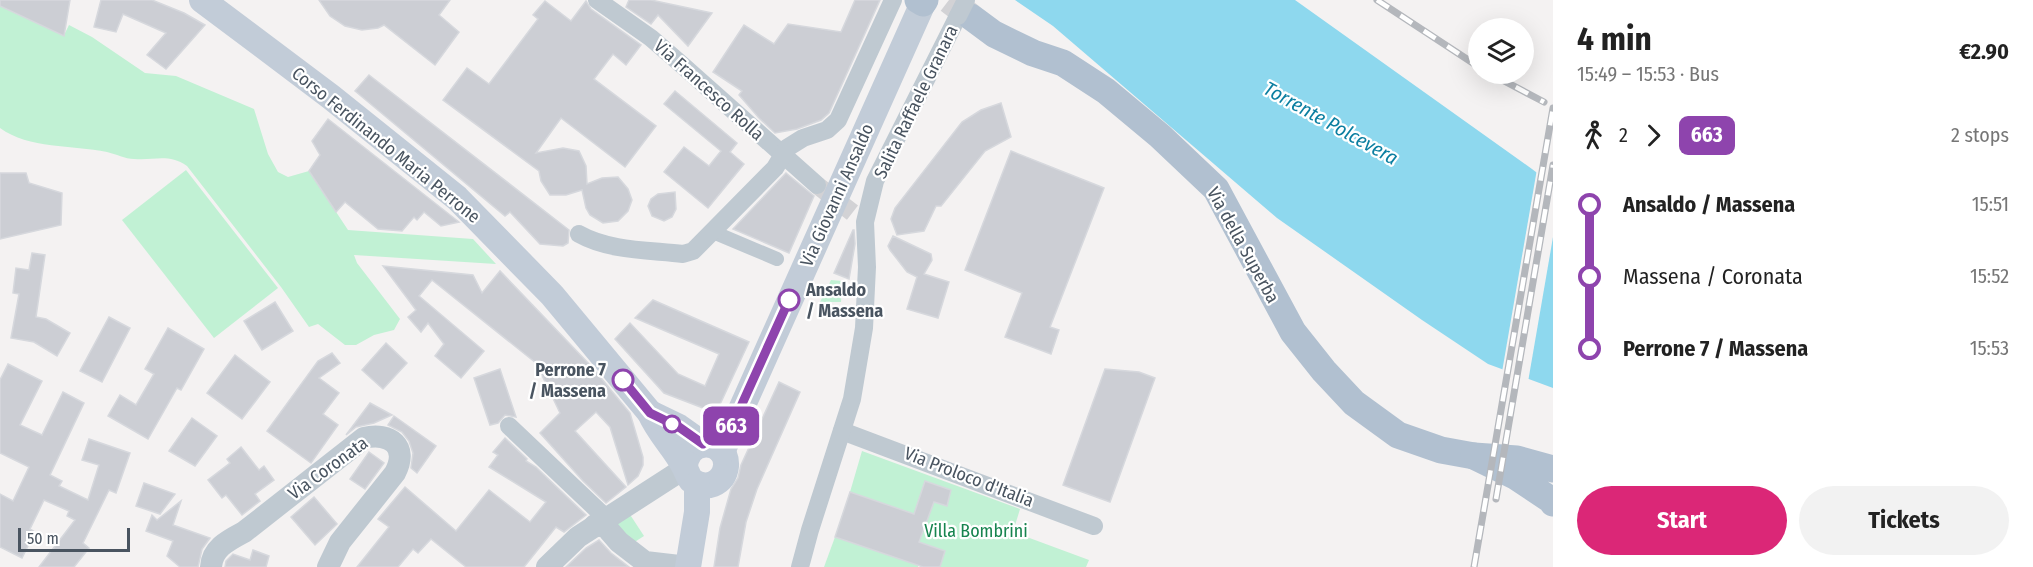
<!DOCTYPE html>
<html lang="en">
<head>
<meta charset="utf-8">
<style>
	body { margin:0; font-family:"Fira Sans Condensed",sans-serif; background:#f2f2f2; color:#222; height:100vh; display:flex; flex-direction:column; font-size:22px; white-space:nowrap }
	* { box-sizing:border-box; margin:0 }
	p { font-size:20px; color:#767676 }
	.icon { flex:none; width:33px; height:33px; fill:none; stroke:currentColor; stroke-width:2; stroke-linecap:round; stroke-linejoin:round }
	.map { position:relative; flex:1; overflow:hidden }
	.details { display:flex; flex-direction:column; background:#fff; width:480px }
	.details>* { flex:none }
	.badge { padding:0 12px; border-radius:9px; font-size:21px; line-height:39px }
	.fabs { position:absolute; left:1468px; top:18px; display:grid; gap:12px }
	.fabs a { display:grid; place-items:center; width:66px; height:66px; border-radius:50%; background:#fff; box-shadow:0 6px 24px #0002; font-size:30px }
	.scale { position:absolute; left:18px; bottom:15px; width:112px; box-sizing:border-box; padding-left:6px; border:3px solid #495460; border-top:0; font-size:16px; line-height:21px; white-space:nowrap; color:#495460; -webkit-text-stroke:4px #fff; paint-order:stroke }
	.map>.badge { position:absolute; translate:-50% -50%; box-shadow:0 0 0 3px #fff }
	.legs { display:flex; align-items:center; gap:9px; height:66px; padding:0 24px; font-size:20px }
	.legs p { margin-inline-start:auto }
	.summary { display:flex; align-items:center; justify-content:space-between; height:102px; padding:0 24px }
	h1 { font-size:33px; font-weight:700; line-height:45px }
	.primary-button { display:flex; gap:12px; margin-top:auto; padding:12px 24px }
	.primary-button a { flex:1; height:69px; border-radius:36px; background:#db2777; color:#fff; font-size:24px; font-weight:700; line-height:69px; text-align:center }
	.primary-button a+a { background:#f2f2f2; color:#222 }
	ul { padding:0 24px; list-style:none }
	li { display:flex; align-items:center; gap:21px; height:72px; font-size:22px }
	li i { display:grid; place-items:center; width:9px; height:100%; margin:0 8px; background:currentColor }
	li i::after { content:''; width:15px; height:15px; margin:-8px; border:4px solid; border-radius:50%; background:#fff }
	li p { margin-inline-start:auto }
	li:first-child i { background:linear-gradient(#0000 50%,currentColor 0) }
	li:last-child i { background:linear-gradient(currentColor 50%,#0000 0) }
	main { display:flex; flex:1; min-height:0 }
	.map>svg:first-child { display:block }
</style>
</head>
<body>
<main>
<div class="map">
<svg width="1553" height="567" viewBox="0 0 1553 567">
	<rect width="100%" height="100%" fill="#f4f2f2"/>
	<!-- green -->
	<g fill="#c1f1d4">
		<path d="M0,6l64,29 5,-10 23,12 53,36 31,3 78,33 14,45 10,18 10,5 21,-6 39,59 125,9 23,25 -142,-9 3,8 43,56 -6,11 -20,5 -18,10h-11l-27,-21 -9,3 -28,-40 -94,-121c-19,-13 -33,-5 -53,-7 -9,0 -18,-5 -27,-7 -35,-7 -78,-3 -107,-24z"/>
		<polygon points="186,170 278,288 214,338 122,220"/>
		<polygon points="831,280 842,281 841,302 820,302"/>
		<polygon points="862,451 1020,509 1013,532 1089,560 1086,567 940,567 945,551 919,542 850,492"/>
		<polygon points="627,510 644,536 630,545 607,522"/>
		<polygon points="835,537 918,565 918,567 824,567"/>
	</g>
	<!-- water -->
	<polygon fill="#8ed8ee" points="1015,0 1295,0 1532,169 1553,185 1553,388 1488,364 1422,320 1277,218 1053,26"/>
	<!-- pier -->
	<polygon fill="#f4f2f2" points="1537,169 1553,182 1553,237 1528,382 1502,372"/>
	<!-- building -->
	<g fill="#ccced4" stroke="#d6d8dd" stroke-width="1.5">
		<polygon points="0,0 70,0 64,36 0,6"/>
		<polygon points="101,0 152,0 184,13 205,25 166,69 147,55 166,33 123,14 116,32 94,27"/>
		<polygon points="319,0 450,0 439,15 459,32 435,65 384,25 378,28 362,30 345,26 330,16"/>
		<polygon points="629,0 651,0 712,13 688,46 658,15 651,24 626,7"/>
		<polygon points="855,0 880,0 829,113 821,120 797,129 775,133 759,118 739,95 742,91 713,72 744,25 774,44 788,24 841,32"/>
		<polygon points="545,1 571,21 586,1 591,9 641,45 626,65 613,54 594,79 656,126 625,167 561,118 536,153 563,148 579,151 586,166 587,184 602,178 618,177 628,189 632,200 628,211 618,221 603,223 590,215 586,208 582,190 566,195 550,195 541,181 539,171 443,100 467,68 489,84 538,19 533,15"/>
		<polygon points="369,75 569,230 568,243 563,246 540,244 510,212 505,216 355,91"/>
		<polygon points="675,91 737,143 730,152 744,164 708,208 664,172 684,147 709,166 721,151 664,104"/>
		<polygon points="1001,103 1011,137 985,151 941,206 936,206 924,231 897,235 891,219 895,208 962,122 981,110"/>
		<polygon points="328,119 459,222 441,226 424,212 417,220 414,217 402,231 378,229 345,202 336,212 309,171 320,155 312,141"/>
		<polygon points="1011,151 1104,188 1050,327 1059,330 1051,354 1005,337 1022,293 965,270"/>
		<polygon points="0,173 26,173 29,183 62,193 61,225 0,239"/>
		<polygon points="786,173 814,196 789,253 733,229"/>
		<polygon points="675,192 676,209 672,217 664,221 652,216 648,206 651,199 658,194"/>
		<polygon points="853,230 854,230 855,244 849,279 834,273"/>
		<polygon points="893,236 931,254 932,260 924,274 949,282 938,318 907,309 917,277 907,272 890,250 888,246"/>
		<polygon points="32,253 45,255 36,317 46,319 70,333 57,356 34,342 11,338 19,294 13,293 16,268 29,270"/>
		<polygon points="383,266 473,275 482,293 500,271 592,367 630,413 643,457 643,465 638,476 628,485 610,427 596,412 575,431 626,487 606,503 583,481 540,433 560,413 536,363 432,280 419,296 484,351 461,378 435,356 444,344 428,323 421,332 408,317 416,310"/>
		<polygon points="653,300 749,342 716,413 664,393 615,339 630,323 678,374 705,386 719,354 635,318"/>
		<polygon points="275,302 293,331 262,350 244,321"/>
		<polygon points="109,317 130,328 102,382 80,371"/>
		<polygon points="168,328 204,349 181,390 177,388 148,439 108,416 120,395 136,405 154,374 145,369"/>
		<polygon points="386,343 407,363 383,389 362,370"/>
		<polygon points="332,353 340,363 319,378 339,393 323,414 338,425 311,463 267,431 318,361"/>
		<polygon points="235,355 270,382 242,419 207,393"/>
		<polygon points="8,364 42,381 20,425 42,435 63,392 84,403 50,475 62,481 59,486 88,500 99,465 82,460 89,439 130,453 116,493 109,490 83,543 89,548 74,567 39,567 75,520 67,516 69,511 44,500 30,529 35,532 22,558 0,547 0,494 13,501 29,467 0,453 0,380"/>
		<polygon points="500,369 516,417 505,415 498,423 490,425 474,378"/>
		<polygon points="1105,369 1139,372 1155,378 1110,502 1063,485"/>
		<polygon points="779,382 800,392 757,489 746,522 738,567 714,567 720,528 731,489 738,478 741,465"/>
		<polygon points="370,403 392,415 374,423 356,427 346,435"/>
		<polygon points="394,416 436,446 417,473 411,468 413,453 409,441 402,432 388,425"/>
		<polygon points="192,418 217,436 195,466 169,451"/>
		<polygon points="505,438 527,459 526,461 536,467 586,515 564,532 556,527 524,567 466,567 431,539 418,553 413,549 398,567 357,567 389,527 378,519 405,487 456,531 489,490 530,522 546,502 489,467 498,455 493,452"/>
		<polygon points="241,447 259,470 264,466 274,480 255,494 260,501 242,515 226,495 222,498 208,480 230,463 227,459"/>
		<polygon points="369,452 384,463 365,489 350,479"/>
		<polygon points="925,481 951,490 947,506 934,502 919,542 945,551 940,567 923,567 835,537 850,492 914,514"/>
		<polygon points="144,483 175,494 160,514 136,506"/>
		<polygon points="314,497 337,524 315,545 291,517"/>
		<polygon points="181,501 173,525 210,538 202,549 198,567 180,567 167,556 173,541 146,531 152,515 157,520"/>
		<polygon points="599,540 611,553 629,567 566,567 586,548"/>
		<polygon points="253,550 269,556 266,567 225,567 226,561 233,554 250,560"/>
	</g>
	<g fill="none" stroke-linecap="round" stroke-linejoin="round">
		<!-- minor-tunnel -->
		<polyline stroke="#d2d2d5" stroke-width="18" stroke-dasharray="18 9" stroke-linecap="butt" points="817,185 858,217"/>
		<!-- primary-tunnel -->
		<polyline stroke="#d2d2d5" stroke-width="27" stroke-dasharray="27 14" stroke-linecap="butt" points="949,0 971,17"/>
		<!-- pedestrian -->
		<polyline stroke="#bfc9d1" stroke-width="14" points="713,232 777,259"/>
		<!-- minor -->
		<g stroke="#bfc9d1" stroke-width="18">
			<polyline points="597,0 651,38 681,64 817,185"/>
			<path d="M579,234c30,17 70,16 104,20l10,-3 82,-83 12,-20 16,-10 24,-8 11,-10 55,-120"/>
			<polyline points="509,426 606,518"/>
			<polyline points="842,431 1094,526"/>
			<polyline points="800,567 810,530 852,399 864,328 867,267 865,222 875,181 958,16"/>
		</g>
		<!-- tertiary -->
		<g stroke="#bfc9d1" stroke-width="22">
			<polyline points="595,525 606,527 619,542 645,562 688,567"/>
			<path d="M211,567c1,-19 18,-27 33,-35l120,-94c26,-6 45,8 31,35l-55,69 -12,25"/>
			<polyline points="547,567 578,537 685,468"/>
		</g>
		<!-- secondary -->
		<g stroke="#c2ccd8" stroke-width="26">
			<path d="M202,0l129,97 126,101 95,97 98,118c9,21 25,35 35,55 2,4 3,8 6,12 6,5 14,7 22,4 7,-3 12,-9 13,-18 2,-27 -40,-31 -41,2"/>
			<polyline points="650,413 679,427 703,444"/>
			<polyline points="722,452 923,3"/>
			<polyline points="688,567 697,512 697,484"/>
		</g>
		<!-- primary -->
		<g stroke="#b1c0d0" stroke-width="27">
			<polyline points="918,0 923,3 925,0"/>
			<polyline points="971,17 994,34 1033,53 1063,63 1106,91 1160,136 1216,189 1293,332 1324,371 1354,403 1398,435 1441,450 1474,456"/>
			<polyline points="1553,469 1517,459 1474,456 1515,476 1551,500 1553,503"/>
		</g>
		<!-- rail casing -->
		<g stroke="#b4b7bc" stroke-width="7">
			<g id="rail">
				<polyline points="1377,0 1479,67"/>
				<polyline points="1491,74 1544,102"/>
				<polyline points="1496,499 1553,165"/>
				<polyline points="1474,567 1553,108"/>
			</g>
		</g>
		<!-- rail -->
		<use href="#rail" stroke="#fff" stroke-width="4.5" stroke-dasharray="14" stroke-linecap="butt"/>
		<!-- minor-bridge -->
		<polyline stroke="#bfc9d1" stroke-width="18" points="958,16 966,0"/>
	</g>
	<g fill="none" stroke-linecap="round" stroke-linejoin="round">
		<!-- line-1 casing -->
		<g stroke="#fff" stroke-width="14">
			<polyline id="line-1" points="623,380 650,413 679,427 703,444 733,424 789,300"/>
		</g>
		<!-- line-1 -->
		<use href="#line-1" stroke="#8e44ad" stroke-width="9"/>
	</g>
	<!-- markers -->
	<g fill="#fff" stroke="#8e44ad" stroke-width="3">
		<circle cx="789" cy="300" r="10"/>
		<circle cx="623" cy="380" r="10"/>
		<circle cx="672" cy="424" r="8"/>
	</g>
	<g text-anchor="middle" stroke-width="4.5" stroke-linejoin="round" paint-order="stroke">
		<!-- street labels -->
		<g font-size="18" fill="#495460" stroke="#fff">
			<text transform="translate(709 90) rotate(42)" y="6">Via Francesco Rolla</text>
			<text transform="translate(916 102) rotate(-64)" y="6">Salita Raffaele Granara</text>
			<text transform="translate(386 145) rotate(39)" y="6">Corso Ferdinando Maria Perrone</text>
			<text transform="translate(837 195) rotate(-66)" y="6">Via Giovanni Ansaldo</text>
			<text transform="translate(1243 245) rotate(61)" y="6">Via della Superba</text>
			<text transform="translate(328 468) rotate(-36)" y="6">Via Coronata</text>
			<text transform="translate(969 477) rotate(21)" y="6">Via Proloco d'Italia</text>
		</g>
		<!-- stop labels -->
		<g font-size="18" font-weight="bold" fill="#495460" stroke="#fff" text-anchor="start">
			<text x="806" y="296">Ansaldo<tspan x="806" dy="21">/ Massena</tspan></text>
			<text x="606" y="376" text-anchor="end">Perrone 7<tspan x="606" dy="21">/ Massena</tspan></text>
		</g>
		<!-- park labels -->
		<g font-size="18" fill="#17844f" stroke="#fff">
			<text x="976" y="537">Villa Bombrini</text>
		</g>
		<!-- water labels -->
		<g font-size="20" font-style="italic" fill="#0c7fa1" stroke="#fff">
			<text transform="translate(1331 123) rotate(29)" y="7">Torrente Polcevera</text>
		</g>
	</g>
</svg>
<div class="fabs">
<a><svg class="icon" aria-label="layers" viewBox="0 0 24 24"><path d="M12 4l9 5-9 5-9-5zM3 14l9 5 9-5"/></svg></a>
</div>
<div class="scale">50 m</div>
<b class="badge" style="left:731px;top:426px;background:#8e44ad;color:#fff">663</b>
</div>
<section class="details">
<div class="summary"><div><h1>4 min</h1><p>15:49 – 15:53 · Bus</p></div><b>€2.90</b></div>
<div class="legs"><svg class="icon" aria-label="walk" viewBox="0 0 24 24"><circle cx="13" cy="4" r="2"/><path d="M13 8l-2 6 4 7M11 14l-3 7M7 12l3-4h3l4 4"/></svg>2<svg class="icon" aria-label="forward" viewBox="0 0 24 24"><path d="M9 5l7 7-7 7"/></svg><b class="badge" style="background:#8e44ad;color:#fff">663</b><p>2 stops</p></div>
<ul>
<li><i style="color:#8e44ad"></i><b>Ansaldo / Massena</b><p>15:51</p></li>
<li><i style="color:#8e44ad"></i><span>Massena / Coronata</span><p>15:52</p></li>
<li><i style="color:#8e44ad"></i><b>Perrone 7 / Massena</b><p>15:53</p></li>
</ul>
<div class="primary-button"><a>Start</a><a>Tickets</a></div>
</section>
</main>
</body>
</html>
